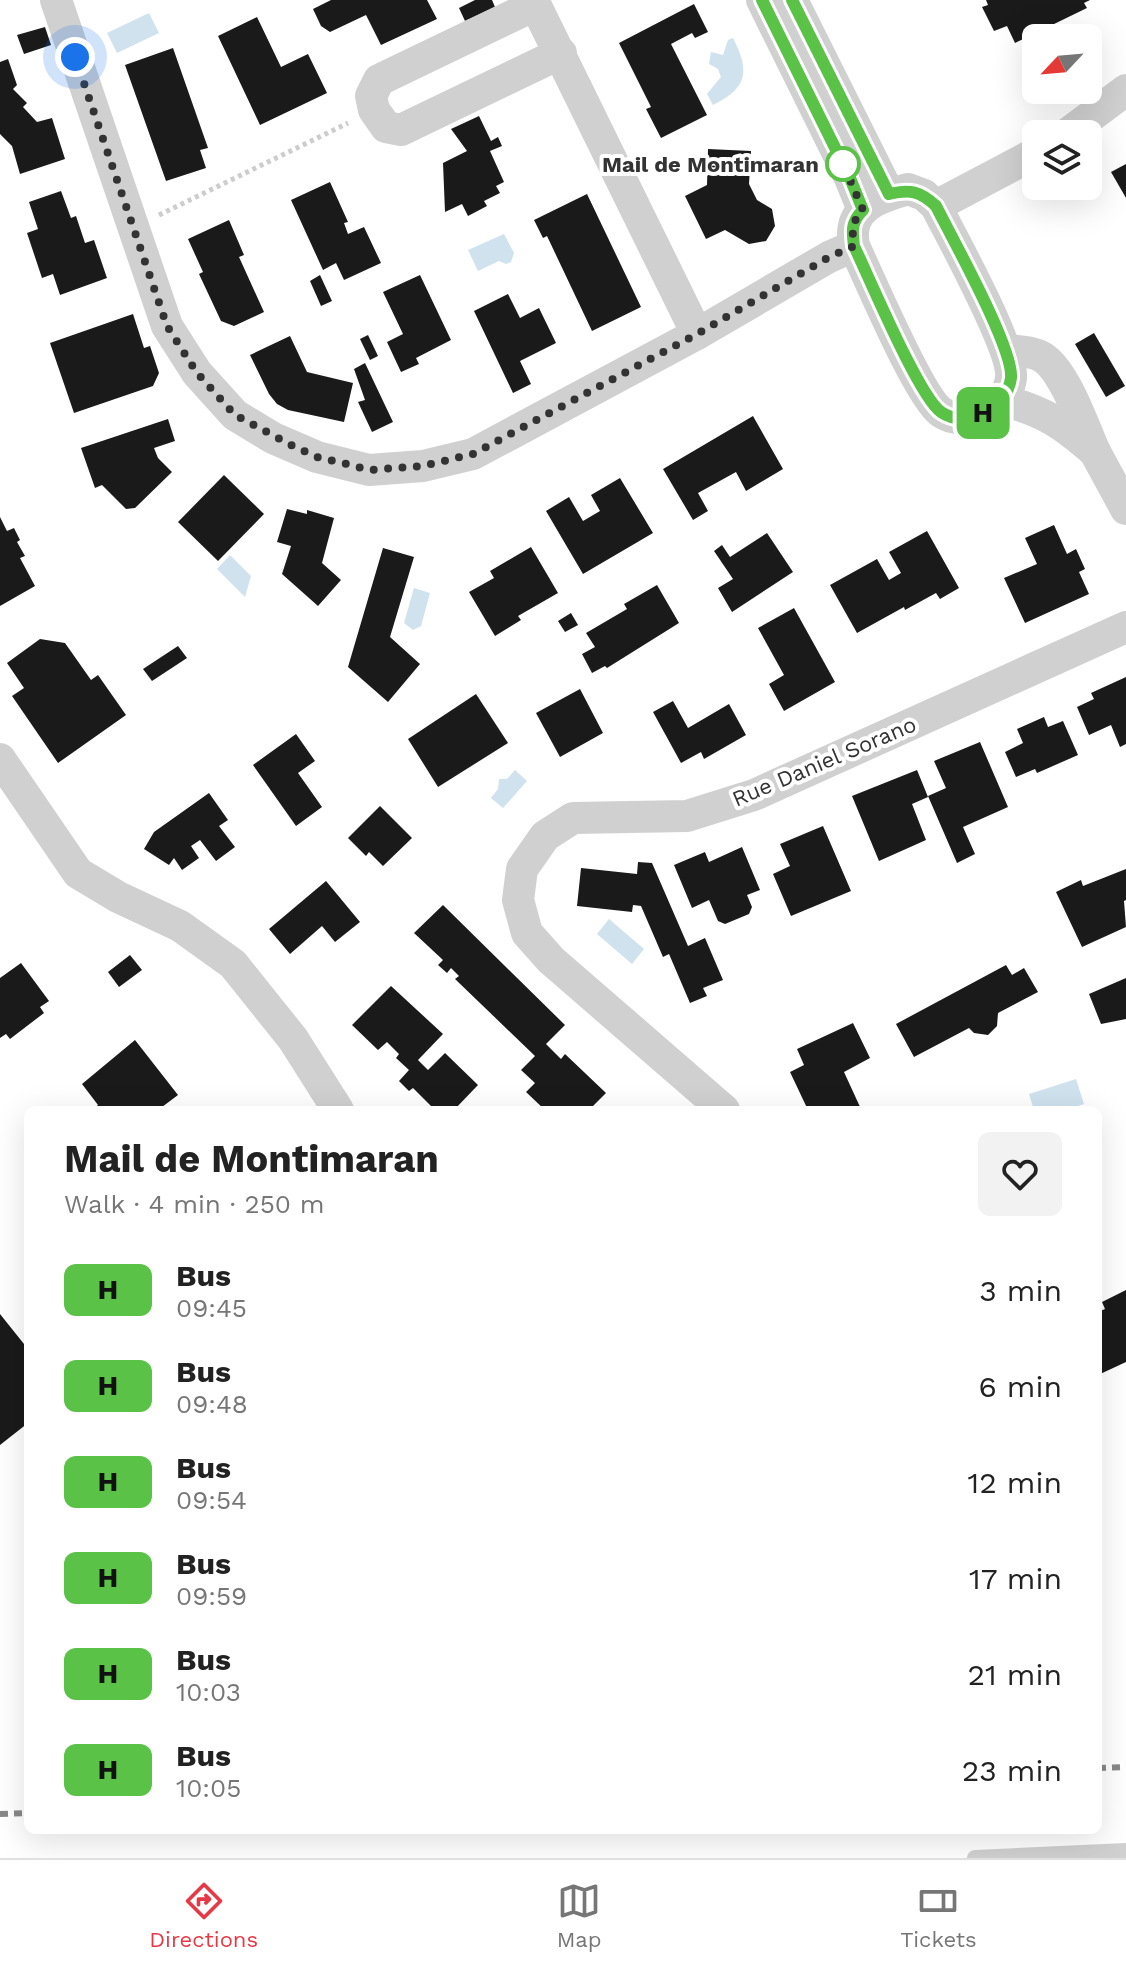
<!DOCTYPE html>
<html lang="en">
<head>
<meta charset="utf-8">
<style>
	body { margin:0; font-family:"Work Sans",sans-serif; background:#f2f2f2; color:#222; height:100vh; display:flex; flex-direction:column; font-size:30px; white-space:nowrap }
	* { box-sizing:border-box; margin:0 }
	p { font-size:26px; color:#767676 }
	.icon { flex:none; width:44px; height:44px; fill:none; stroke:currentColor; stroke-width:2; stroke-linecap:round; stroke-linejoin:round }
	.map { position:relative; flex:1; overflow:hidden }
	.sheet { position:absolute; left:24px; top:1106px; width:1078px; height:728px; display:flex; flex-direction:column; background:#fff; border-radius:12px; box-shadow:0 8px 32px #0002 }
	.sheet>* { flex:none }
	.badge { padding:0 16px; border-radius:12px; font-size:28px; line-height:52px }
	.needle { width:52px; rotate:244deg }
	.fabs { position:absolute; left:1022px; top:24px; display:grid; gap:16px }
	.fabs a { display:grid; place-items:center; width:80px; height:80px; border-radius:12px; background:#fff; box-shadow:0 8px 32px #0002; font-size:40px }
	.you { position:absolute; width:40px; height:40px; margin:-20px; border:6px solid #fff; border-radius:50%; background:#1a73e8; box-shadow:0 0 0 12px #1a73e833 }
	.map>.badge { position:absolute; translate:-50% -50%; box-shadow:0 0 0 4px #fff }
	.round { display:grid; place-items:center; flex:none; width:84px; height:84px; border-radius:12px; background:#f2f2f2 }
	.overview { display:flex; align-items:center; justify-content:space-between; height:136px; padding:0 40px }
	h1 { font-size:38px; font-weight:700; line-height:60px }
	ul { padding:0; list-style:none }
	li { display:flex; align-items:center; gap:24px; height:96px; padding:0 40px }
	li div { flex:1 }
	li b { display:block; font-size:30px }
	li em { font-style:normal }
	li .badge { min-width:88px; font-weight:700; text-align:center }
	.dock { display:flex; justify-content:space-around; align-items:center; height:112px; border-top:2px solid #e0e0e0; background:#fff; font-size:22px; color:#767676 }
	.dock a { display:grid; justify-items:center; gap:4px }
	.dock .active { color:#e63946 }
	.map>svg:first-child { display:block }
</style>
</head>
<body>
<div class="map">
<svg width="1126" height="1858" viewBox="0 0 1126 1858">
	<rect width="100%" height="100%" fill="#fff"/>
	<!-- water -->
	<g fill="#cfe2ee">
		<polygon points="149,13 159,33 117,53 107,33"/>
		<path d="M733,38c17,33 15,50 -20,67l-6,-11 14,-17 -3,-8 -9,-5 2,-12 12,3 5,-15z"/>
		<polygon points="504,234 514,253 511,262 506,264 499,261 478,271 468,250"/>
		<polygon points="230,555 251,576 245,597 217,569"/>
		<polygon points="414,588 430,593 421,626 413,630 404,623"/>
		<polygon points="515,770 527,781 503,808 491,798 498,789 499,779 507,779"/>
		<polygon points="609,919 644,949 632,964 597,934"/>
		<polygon points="1076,1079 1084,1104 1065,1110 1034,1110 1029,1094"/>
	</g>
	<!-- building -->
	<g fill="#1a1a1a">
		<polygon points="331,0 427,0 437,19 381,45 366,15 330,32 321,26 313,9"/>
		<polygon points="475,0 492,0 495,7 465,21 459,8"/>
		<polygon points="986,0 1090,0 1084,3 1087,8 1015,43 1007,26 994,31 982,7 988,5"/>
		<polygon points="694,4 708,32 695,38 692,33 671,44 707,115 661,138 646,109 651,107 619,43"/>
		<polygon points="257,17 281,67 308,54 327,93 260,125 218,36"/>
		<polygon points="45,27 51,45 24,54 17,35"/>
		<polygon points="173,48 208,148 200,150 206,168 166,181 125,65"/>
		<polygon points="8,59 17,85 13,89 27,103 23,107 37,122 52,118 65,159 20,174 12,146 0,134 0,62"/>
		<polygon points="479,116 491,141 498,137 502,146 490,151 504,182 496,186 500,193 484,201 487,206 468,216 462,204 445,212 443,163 467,151 451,129"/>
		<polygon points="708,149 751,151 749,184 757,200 772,209 775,226 766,241 749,244 725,230 706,239 685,196 707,185"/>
		<polygon points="1126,164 1126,198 1111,172"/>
		<polygon points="330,182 348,222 344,223 348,234 364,227 381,263 344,280 336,263 323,270 291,200"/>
		<polygon points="61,191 71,218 76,216 85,243 94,240 107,278 60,295 53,274 42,278 27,233 38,229 29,202"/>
		<polygon points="587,194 641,307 592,331 547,236 543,238 534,220"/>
		<polygon points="229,220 244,255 239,257 264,312 234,326 221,321 199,274 203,272 188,239"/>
		<polygon points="320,275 332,301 321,306 310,281"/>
		<polygon points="420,275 451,340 416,358 419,364 401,372 387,342 403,334 383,292"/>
		<polygon points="508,294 520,318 539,308 556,343 520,361 531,384 513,393 474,311"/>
		<polygon points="133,314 144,348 150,346 159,373 153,386 74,413 50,343"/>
		<polygon points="1094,333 1125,386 1106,397 1075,344"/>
		<polygon points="368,335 378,356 370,360 360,339"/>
		<polygon points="290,336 307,372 353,383 344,422 288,410 277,404 269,394 250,355"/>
		<polygon points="365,363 393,422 372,432 358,402 365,400 354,369"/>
		<polygon points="753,416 783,469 746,491 736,472 698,493 708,511 693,520 663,469"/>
		<polygon points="168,419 175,441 154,448 158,458 172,472 135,508 126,509 102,485 95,488 81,448"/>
		<polygon points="224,475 264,514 218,561 178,522"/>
		<polygon points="620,478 653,533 583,574 546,511 569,497 583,521 600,511 591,495"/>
		<polygon points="287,509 307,514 307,510 334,518 322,563 341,580 318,606 282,574 291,546 277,542"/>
		<polygon points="0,517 7,531 14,528 20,540 17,542 25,556 20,558 35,586 0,606"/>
		<polygon points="1054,525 1067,554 1076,549 1085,569 1079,572 1089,594 1025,623 1004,578 1037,564 1025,538"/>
		<polygon points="927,531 959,588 940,599 936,593 905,610 904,607 857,633 830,585 877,559 889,580 901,573 889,552"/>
		<polygon points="767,533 793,572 732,612 718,588 733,579 714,551 722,545 730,557"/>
		<polygon points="531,547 558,593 518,616 521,620 495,636 469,592 494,578 490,571"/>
		<polygon points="383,548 414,557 390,637 420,664 388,702 348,667"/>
		<polygon points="657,585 679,623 607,668 605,666 592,673 582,654 595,647 586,633 627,609 624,604"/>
		<polygon points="794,608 835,682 784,711 769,684 784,675 758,628"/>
		<polygon points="571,613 578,625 565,632 558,621"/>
		<polygon points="40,639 65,643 91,680 98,675 126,715 58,763 12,696 24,688 7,663"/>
		<polygon points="178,646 187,658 152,681 143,669"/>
		<polygon points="1126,677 1126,744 1120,747 1111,725 1089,735 1077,707 1094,699 1091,693"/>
		<polygon points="580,689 603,733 560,757 536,713"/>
		<polygon points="476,694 508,743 438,787 408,739"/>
		<polygon points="673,701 688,728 729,704 746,735 704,759 701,752 681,763 653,712"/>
		<polygon points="1044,717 1048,727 1063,721 1078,755 1037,773 1035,769 1016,777 1005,752 1023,743 1017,729"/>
		<polygon points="296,734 315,761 298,773 322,807 296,826 253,765"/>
		<polygon points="980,742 1008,807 963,827 975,854 957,863 928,796 946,788 934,761"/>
		<polygon points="917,770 928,797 912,804 926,840 879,861 852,796"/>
		<polygon points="209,793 228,820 219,826 235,847 216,861 200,840 191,846 199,858 182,870 174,858 169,865 144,849 154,832"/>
		<polygon points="380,806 412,838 383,866 369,852 366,856 348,838"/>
		<polygon points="823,826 851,891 791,916 773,874 790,866 780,844"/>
		<polygon points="742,847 760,890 747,895 752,907 749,914 725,924 718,921 709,900 692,908 674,865 705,852 709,862"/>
		<polygon points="638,862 652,863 688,946 705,938 723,980 703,988 707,996 690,1003 669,954 663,957 641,906 633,905 632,912 577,906 581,868 637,874"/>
		<polygon points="1126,869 1126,900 1124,901 1126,927 1082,947 1056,892 1081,880 1083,886"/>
		<polygon points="326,881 360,922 335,942 322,926 290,954 269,929"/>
		<polygon points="443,905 565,1025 546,1044 561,1059 565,1054 606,1093 589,1110 545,1110 526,1092 535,1083 521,1070 535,1056 455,979 459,976 451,968 447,973 438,965 443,960 414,933"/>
		<polygon points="130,955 142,970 119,987 108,972"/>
		<polygon points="21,963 49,1001 40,1007 44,1013 10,1039 6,1034 0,1038 0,978"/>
		<polygon points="1006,965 1012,975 1024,968 1038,992 998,1013 997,1026 988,1035 974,1033 969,1028 914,1057 896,1024"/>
		<polygon points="1126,978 1126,1019 1101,1024 1089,994"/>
		<polygon points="391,986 443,1034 418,1060 428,1070 445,1053 478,1085 454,1110 435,1110 413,1088 409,1091 399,1081 409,1070 396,1058 399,1054 387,1042 378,1050 352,1025"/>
		<polygon points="853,1023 870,1058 844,1072 861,1109 808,1110 790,1072 804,1065 797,1049"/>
		<polygon points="135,1040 178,1095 158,1110 92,1110 98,1105 82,1084"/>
		<polygon points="1126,1290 1126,1362 1098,1375 1098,1312 1105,1309 1102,1302"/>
		<polygon points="0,1314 28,1349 28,1387 26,1389 28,1392 28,1423 0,1445"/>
	</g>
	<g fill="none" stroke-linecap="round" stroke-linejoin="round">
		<!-- path -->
		<polyline stroke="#cdcdcd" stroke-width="5" stroke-dasharray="4 4" stroke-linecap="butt" points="159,215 348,123"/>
		<!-- lane -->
		<polyline stroke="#d0d0d0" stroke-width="16" points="975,1858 1126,1851"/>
		<!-- street -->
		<g stroke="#d0d0d0" stroke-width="32">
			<polyline points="56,0 167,326 197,373 235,415 273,438 317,457 369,470 423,466 473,454 697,334 829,257 854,246"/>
			<polyline points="533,0 697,334"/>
			<polyline points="762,0 850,178 863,210"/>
			<polyline points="792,0 889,194"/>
			<polyline points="535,5 379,80 371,96 374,110 386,127 401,130 561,53"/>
			<polyline points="1067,134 1126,90"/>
			<path d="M908,189l16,6 12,11c16,32 78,143 75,172 -2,16 -14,29 -29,36 -13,5 -28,7 -41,-2 -22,-15 -72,-135 -87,-166 -7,-38 22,-48 54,-57z"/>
			<polyline points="936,206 1036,153"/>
			<path d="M1002,400c43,12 60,23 93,52 -11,-24 -32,-88 -57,-97 -10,-4 -21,-4 -31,-5"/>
			<polyline points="1095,452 1126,509"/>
			<polyline points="0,759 78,873 118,897 180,926 233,964 293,1039 338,1110"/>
			<polyline points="724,1110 551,960 527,933 518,900 522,869 545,836 573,818 687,816 754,795 1126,627"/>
		</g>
		<!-- rail -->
		<g stroke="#888" stroke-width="6" stroke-dasharray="8 6" stroke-linecap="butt">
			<polyline points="1098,1768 1126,1767"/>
			<polyline points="0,1814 28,1813"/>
		</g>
	</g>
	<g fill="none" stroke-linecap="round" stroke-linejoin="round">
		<!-- line casing -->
		<g stroke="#fff" stroke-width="18">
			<path id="line" d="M762,0l88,178 13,32c-12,12 -11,21 -9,36 15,31 65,151 87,166 13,9 28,7 41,2 15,-7 27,-20 29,-36 3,-29 -59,-140 -75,-172 -16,-15 -26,-17 -47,-12l-97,-194"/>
		</g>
		<!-- line -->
		<use href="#line" stroke="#59c247" stroke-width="12"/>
		<!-- walk -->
		<path stroke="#333" stroke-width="8" stroke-dasharray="0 14.4" d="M75,57l92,269 30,47 38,42 60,32 22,10 26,6 26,7 54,-4 50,-12 224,-120 132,-77 25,-11c-2,-15 -3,-24 9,-36l-20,-46"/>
	</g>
	<!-- markers -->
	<circle fill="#fff" stroke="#59c247" stroke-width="4" cx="843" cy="164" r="16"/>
	<g text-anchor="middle" stroke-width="8" stroke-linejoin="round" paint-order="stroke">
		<!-- stop labels -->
		<g font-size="22" font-weight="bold" fill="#333" stroke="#fff" text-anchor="end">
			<text x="819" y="172">Mail de Montimaran</text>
		</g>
		<!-- street labels -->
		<g font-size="22" fill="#333" stroke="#fff">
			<text transform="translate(824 761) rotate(-23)" y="8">Rue Daniel Sorano</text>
		</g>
	</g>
</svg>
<div class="fabs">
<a><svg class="needle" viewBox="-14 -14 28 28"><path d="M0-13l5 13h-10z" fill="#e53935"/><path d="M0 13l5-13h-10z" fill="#767676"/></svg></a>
<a><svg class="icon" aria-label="layers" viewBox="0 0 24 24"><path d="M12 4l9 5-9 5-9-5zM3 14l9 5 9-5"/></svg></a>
</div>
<div class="you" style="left:75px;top:57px"></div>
<b class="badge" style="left:983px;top:413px;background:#59c247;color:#111">H</b>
<section class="sheet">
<div class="overview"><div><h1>Mail de Montimaran</h1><p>Walk · 4 min · 250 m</p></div><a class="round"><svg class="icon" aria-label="heart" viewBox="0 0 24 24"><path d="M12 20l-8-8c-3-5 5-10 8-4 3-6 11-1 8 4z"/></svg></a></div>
<ul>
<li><span class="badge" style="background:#59c247;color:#111">H</span><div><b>Bus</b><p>09:45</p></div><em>3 min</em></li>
<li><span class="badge" style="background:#59c247;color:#111">H</span><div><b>Bus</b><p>09:48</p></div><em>6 min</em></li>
<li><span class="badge" style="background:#59c247;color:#111">H</span><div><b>Bus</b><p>09:54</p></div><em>12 min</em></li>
<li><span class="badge" style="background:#59c247;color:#111">H</span><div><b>Bus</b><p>09:59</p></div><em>17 min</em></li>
<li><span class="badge" style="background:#59c247;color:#111">H</span><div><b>Bus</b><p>10:03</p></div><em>21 min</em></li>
<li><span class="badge" style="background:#59c247;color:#111">H</span><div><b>Bus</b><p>10:05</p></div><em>23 min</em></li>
</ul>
</section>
</div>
<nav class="dock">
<a class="active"><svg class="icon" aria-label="directions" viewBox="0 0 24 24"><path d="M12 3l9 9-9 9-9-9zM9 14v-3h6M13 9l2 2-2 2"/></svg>Directions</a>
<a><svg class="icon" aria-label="map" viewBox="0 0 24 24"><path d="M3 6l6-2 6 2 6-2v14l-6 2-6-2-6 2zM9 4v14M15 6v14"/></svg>Map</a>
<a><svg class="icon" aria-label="tickets" viewBox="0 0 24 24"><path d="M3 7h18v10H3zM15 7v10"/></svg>Tickets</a>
</nav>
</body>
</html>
